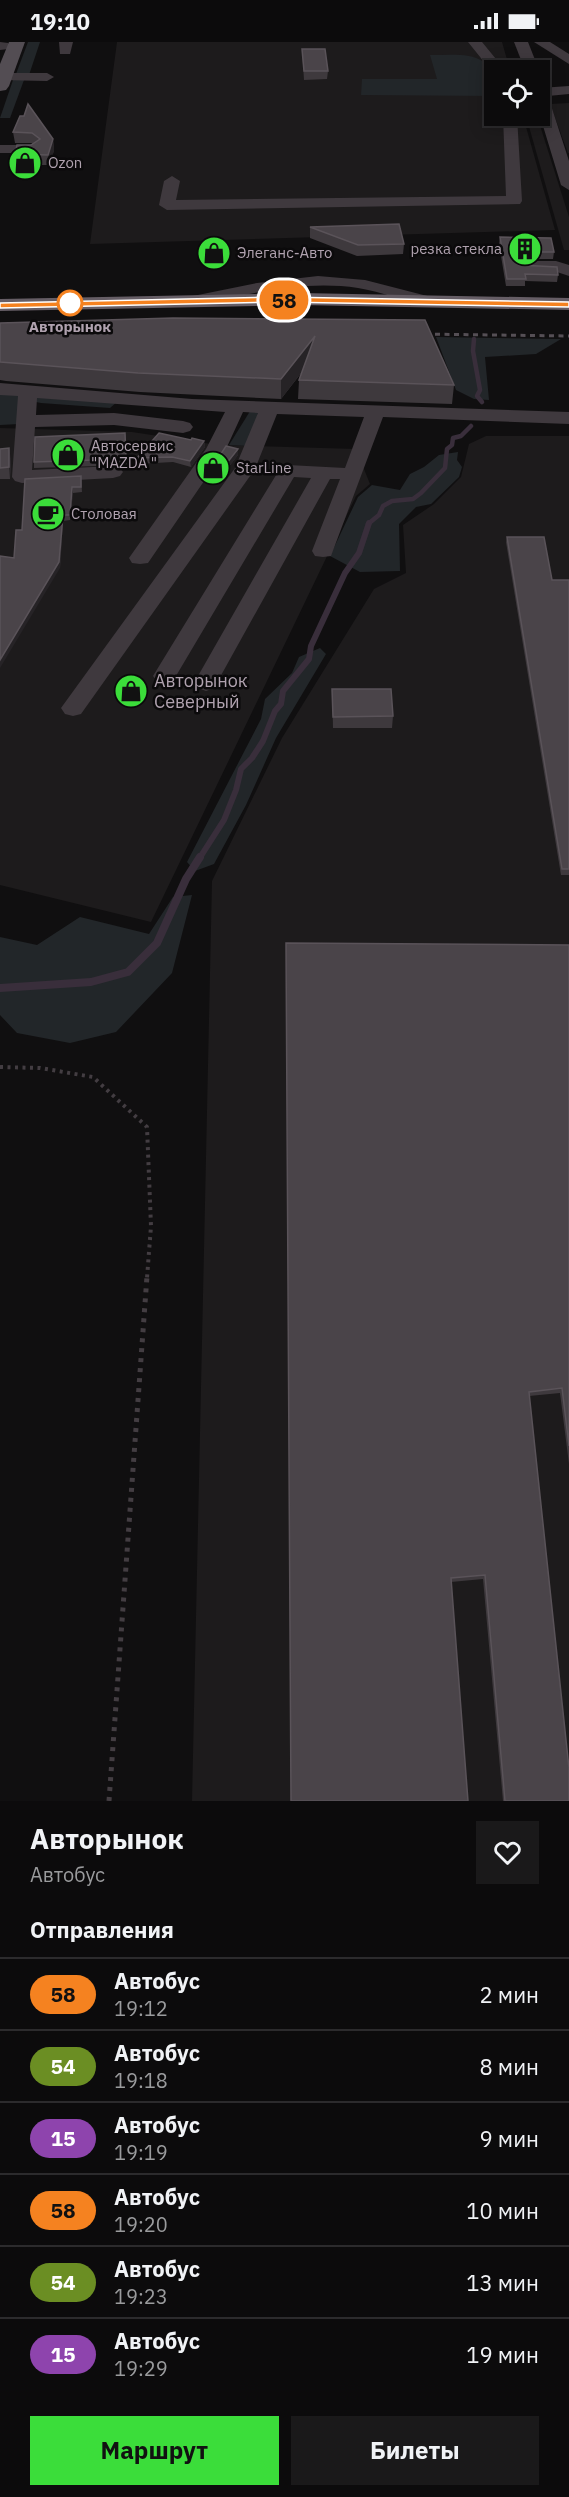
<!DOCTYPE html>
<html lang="ru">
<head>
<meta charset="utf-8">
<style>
	body { margin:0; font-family:"IBM Plex Sans",sans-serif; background:#1a191a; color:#f1f3f6; height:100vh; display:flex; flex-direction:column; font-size:22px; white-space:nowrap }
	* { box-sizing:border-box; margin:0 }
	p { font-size:20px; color:#9a9b9d }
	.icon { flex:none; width:33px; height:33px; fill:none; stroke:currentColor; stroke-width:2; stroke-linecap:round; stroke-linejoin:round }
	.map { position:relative; height:1759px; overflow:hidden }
	.details { display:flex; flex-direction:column; background:#0c0b0c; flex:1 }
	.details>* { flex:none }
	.badge { padding:0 12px; border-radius:20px; font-size:21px; line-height:39px }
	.fabs { position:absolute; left:484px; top:18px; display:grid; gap:12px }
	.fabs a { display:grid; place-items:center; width:66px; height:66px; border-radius:0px; background:#0c0b0c; box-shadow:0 3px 15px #0003,0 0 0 2px #2c2b2d; font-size:30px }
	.map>.badge { position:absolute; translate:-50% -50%; box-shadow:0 0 0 3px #fff }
	h2 { padding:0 30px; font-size:22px; line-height:54px }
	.round { display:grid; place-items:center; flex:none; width:63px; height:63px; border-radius:0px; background:#1a191a }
	.headline { display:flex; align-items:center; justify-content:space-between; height:102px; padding:0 30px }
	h1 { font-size:28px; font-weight:700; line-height:45px }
	.action { display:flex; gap:12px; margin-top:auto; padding:12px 30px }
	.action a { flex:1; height:69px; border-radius:0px; background:#3bdd3a; color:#111; font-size:24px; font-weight:700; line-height:69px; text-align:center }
	.action a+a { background:#1a191a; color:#f1f3f6 }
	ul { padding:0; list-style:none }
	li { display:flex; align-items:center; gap:18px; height:72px; padding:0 30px; border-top:2px solid #2c2b2d }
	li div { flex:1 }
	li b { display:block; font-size:22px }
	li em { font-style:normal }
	li .badge { min-width:66px; font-weight:700; text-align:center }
	.status { display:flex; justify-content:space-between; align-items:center; height:42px; padding:0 30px; background:#0c0b0c; direction:ltr }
	.status svg { height:16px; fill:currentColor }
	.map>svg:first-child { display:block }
</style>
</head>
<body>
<div class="status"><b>19:10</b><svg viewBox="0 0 49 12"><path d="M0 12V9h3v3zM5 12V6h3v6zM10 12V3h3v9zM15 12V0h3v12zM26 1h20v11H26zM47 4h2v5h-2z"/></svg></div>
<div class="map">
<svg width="569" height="1759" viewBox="0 0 569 1759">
	<rect width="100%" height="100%" fill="#100f10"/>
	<!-- built -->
	<g fill="#1d1b1c">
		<polygon points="117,0 502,0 510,28 495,28 495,74 523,74 555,188 90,202"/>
		<polygon points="569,61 569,111 568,111 550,62"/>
		<polygon points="526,74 537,74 569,175 569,208 564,208"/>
		<polygon points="0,386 132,390 218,403 356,407 370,442 356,454 151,880 0,843"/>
		<polygon points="486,394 569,394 569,1759 192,1759 212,839 282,696 374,547 406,531 403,483 434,462 461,435 469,402"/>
	</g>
	<!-- green -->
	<g fill="#222629">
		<polygon points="28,0 40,0 29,33 16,32"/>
		<path d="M430,13c36,0 65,-6 65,41l-134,-1 1,-16h75z"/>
		<polygon points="13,38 24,38 10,76 0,76"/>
		<polygon points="436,295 437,295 561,297 536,312 485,315 489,358 474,357 456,348"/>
		<polygon points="0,349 16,351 20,356 19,382 0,383"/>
		<polygon points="36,355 118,359 110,366 41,361 36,360"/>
		<polygon points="252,366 257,368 258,372 249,404 229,403"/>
		<polygon points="458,410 457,418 462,425 459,435 431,462 416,465 399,482 400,529 360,530 330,514 358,455 372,443 400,448 410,432 424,425 439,413"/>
		<polygon points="320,606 326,612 276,696 246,763 214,822 195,829 187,820 261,677 265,657 292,631 299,615"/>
		<polygon points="192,853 172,931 116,990 70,1001 17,991 0,973 0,895 37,903 80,875 149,892 173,855"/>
	</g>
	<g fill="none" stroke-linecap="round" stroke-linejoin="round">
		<!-- stream-far2 -->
		<g stroke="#392e3b" stroke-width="4.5">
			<polyline points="474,297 473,309 480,348 477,354 482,360"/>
			<polyline points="368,482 379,473 383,464 392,459 413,457 421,451 445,426 447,407 452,403 453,396 461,394 471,384"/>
		</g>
		<!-- stream-far1 -->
		<polyline stroke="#392e3b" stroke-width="6" points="199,817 224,778 236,748 241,727 252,716 263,699 275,669 281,662 283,649 309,617 311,604 345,531 359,511 369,481"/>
		<!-- stream -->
		<polyline stroke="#392e3b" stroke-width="8" points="0,946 91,940 128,930 157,901 186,837 200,815"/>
		<!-- path-far1 -->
		<polyline stroke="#433d42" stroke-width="4" stroke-dasharray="3 4.5" stroke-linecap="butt" points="0,1025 40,1026 93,1035 147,1085 151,1184 147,1236"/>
		<!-- path -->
		<polyline stroke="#433d42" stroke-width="5" stroke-dasharray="4 6" stroke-linecap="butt" points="109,1759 147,1234"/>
		<!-- minor -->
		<g fill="#3f393e" fill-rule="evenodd">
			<polygon points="0,0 8,1 10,4 8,7 0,8"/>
			<polygon points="59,0 73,0 70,12 60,12"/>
			<polygon points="468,0 482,0 505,28 495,28 493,31"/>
			<polygon points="514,0 528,0 539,28 525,28"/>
			<polygon points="534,0 550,0 569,12 569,22"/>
			<polygon points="4,31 47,31 54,35 47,39 0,38 0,32"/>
			<polygon points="569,44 569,52 548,54 569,119 569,148 561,143 540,74 540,46"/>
			<polygon points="503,74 517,74 522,159 520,162 167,168 159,163 164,139 172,134 180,139 176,158 506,154"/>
			<polygon points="0,103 32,103 39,107 32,111 0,111"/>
			<polygon points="524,219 556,219 569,223 569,234 554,229 518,228 516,224"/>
			<path d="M318,234l47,4 70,18 3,4 -3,4 -6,1c-24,-6 -47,-15 -71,-19 -53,-8 -107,5 -159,17l-6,-1 -3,-4 3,-4 64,-13z"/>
			<polygon points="0,341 192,357 569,370 569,382 383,375 331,514 323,515 315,514 312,509 340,437 330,437 214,646 206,649 198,646 194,641 311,436 294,435 173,639 165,642 157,639 153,634 281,425 288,423 345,426 364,375 277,372 255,427 81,672 73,674 65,672 61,666 235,426 258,371 243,370 226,407 148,521 140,522 132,521 129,516 206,407 225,370 37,356 36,373 114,371 183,379 190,381 193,385 190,389 183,391 114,383 35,385 32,428 113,424 120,426 123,430 120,434 113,436 22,441 15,439 12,435 18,354 0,353"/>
		</g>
		<!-- major -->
		<polygon fill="#534d53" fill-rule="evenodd" points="9,0 25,0 9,44 6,48 0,49 0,22"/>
		<!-- highway -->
		<polygon fill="#655d65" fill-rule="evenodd" points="300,251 569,256 569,268 300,263 0,269 0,257"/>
		<!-- rail -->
		<polyline stroke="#554f55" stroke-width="3" stroke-dasharray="5 4.5" stroke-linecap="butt" points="416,292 569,294"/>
	</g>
	<!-- wall -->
	<g fill="#3e393d">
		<polygon points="302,7 328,29 327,37 304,38"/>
		<polygon points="20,74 53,97 54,108 50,123 16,123 15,112 33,101 15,101 13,90"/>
		<polygon points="310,185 404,202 403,212 357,214 310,196"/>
		<polygon points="500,195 554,210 553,217 524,217 518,222 519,223 558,233 557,240 525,239 525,244 506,244 499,202"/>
		<polygon points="0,281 454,343 452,362 298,357 299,338 302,330 281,357 140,350 6,339 0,338"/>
		<polygon points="125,391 127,423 34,426 34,420"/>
		<polygon points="191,398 204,399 205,405 191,425 173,420 137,422 137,416"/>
		<polygon points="0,407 11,417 10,437 0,437"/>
		<polygon points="238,407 238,413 223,432 213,430 213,424"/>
		<polygon points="81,434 82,450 73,451 70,478 63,479 60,526 14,516 22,488"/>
		<polygon points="507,495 552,538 569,538 569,833 561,833 506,500"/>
		<polygon points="332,647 393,674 392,686 333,686"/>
		<polygon points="286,901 569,903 569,1422 560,1351 529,1354 569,1759 503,1759 483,1537 451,1540"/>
	</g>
	<!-- shaded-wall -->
	<g fill="#262326">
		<polygon points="53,97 54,108 50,123 48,113"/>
		<polygon points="525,210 524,217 514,225 515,218"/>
		<polygon points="315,294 315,313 281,357 281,337"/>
		<polygon points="204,399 205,405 191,425 190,419"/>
		<polygon points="9,406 11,417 10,437 9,425"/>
		<polygon points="238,408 238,413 223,432 223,426"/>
		<polygon points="72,445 73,451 70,478 70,473"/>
		<polygon points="63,473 63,479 60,526 0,626 0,618"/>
	</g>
	<!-- building -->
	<g fill="#4a4449" stroke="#5a5359" stroke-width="1.5">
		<polygon points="302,7 325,7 328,29 304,29"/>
		<polygon points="28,62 53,97 48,113 15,112 17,103 31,103 40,97 32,91 13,90 20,74 24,74"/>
		<polygon points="399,182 404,202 358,203 310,185"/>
		<polygon points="500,195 551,196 554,210 525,210 515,218 519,223 557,225 558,233 525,232 526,237 507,237"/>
		<polygon points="173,276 425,278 454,343 299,338 315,294 281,337 138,331 0,320 0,281"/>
		<polygon points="125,391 126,417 34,420 35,395"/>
		<polygon points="159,391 191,398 192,396 204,399 190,419 172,415 137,416"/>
		<polygon points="226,404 238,407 223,426 213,424"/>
		<polygon points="9,406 9,425 0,426 0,407"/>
		<polygon points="81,434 81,445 72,445 70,473 63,473 59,520 0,618 0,514 14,516 16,488 22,488 25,437"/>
		<polygon points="507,495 544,495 552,538 569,538 569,827 562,827"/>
		<polygon points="332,647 391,647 393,674 333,675"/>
		<polygon points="286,901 569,903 569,1404 562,1346 529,1350 569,1726 569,1759 505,1759 485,1533 451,1536 468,1759 291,1759"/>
	</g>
	<!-- line -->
	<polygon fill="#f58220" stroke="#fff" stroke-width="1.5" points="280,255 569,260 569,265 280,260 0,266 0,261"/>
	<!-- icons -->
	<defs>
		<g id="shop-disc" transform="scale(1.725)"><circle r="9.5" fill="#3bdd3a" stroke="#0b0a0b"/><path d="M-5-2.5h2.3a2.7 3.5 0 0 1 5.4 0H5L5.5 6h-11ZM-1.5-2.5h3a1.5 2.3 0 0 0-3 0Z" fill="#111"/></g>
		<g id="building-disc" transform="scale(1.725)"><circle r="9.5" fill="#3bdd3a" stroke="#0b0a0b"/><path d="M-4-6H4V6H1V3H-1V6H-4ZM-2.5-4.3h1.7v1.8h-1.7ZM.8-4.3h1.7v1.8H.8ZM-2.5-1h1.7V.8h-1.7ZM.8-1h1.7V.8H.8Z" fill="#111"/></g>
		<g id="cafe-disc" transform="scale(1.725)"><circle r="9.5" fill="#3bdd3a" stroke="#0b0a0b"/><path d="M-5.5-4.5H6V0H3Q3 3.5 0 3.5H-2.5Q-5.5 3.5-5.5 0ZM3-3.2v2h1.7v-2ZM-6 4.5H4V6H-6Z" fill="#111"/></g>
	</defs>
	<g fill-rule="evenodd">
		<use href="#shop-disc" x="25" y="121"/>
		<use href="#building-disc" x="525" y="207"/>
		<use href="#shop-disc" x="214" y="211"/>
		<use href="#shop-disc" x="68" y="413"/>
		<use href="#shop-disc" x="213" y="426"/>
		<use href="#cafe-disc" x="48" y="472"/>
		<use href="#shop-disc" x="131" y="649"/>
	</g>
	<!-- markers -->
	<circle fill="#fff" stroke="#f58220" stroke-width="3" cx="70" cy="261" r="12"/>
	<g text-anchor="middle" stroke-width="5" stroke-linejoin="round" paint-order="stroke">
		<!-- far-poi labels -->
		<g font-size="15" fill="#b0a2af" stroke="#0b0a0b" text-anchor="start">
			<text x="48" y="126">Ozon</text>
			<text x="502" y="212" text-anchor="end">резка стекла</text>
			<text x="237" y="216">Элеганс-Авто</text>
			<text x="91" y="409">Автосервис<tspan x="91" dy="17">"MAZDA "</tspan></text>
			<text x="236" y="431">StarLine</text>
			<text x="71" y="477">Столовая</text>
		</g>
		<!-- far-stop labels -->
		<g font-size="15" font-weight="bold" fill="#b0a2af" stroke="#0b0a0b">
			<text x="70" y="290">Авторынок</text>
		</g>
		<!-- poi labels -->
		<g font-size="18" fill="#b0a2af" stroke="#0b0a0b" text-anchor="start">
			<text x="154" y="645">Авторынок<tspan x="154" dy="21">Северный</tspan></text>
		</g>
	</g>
</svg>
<div class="fabs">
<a><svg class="icon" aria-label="locate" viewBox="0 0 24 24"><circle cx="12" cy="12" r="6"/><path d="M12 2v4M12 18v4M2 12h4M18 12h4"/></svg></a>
</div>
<b class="badge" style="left:284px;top:258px;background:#f58220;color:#111">58</b>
</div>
<section class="details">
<div class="headline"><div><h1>Авторынок</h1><p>Автобус</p></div><a class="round"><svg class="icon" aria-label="heart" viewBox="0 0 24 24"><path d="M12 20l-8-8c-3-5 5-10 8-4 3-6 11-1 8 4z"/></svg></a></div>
<h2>Отправления</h2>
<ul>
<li><span class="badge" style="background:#f58220;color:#111">58</span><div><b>Автобус</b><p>19:12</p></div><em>2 мин</em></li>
<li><span class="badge" style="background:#6b8e23;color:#fff">54</span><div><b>Автобус</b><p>19:18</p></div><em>8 мин</em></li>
<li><span class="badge" style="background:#8e44ad;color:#fff">15</span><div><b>Автобус</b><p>19:19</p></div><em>9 мин</em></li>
<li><span class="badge" style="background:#f58220;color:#111">58</span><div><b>Автобус</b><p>19:20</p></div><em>10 мин</em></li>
<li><span class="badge" style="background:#6b8e23;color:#fff">54</span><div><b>Автобус</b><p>19:23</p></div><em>13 мин</em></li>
<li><span class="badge" style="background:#8e44ad;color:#fff">15</span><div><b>Автобус</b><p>19:29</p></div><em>19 мин</em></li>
</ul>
<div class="action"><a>Маршрут</a><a>Билеты</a></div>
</section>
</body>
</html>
